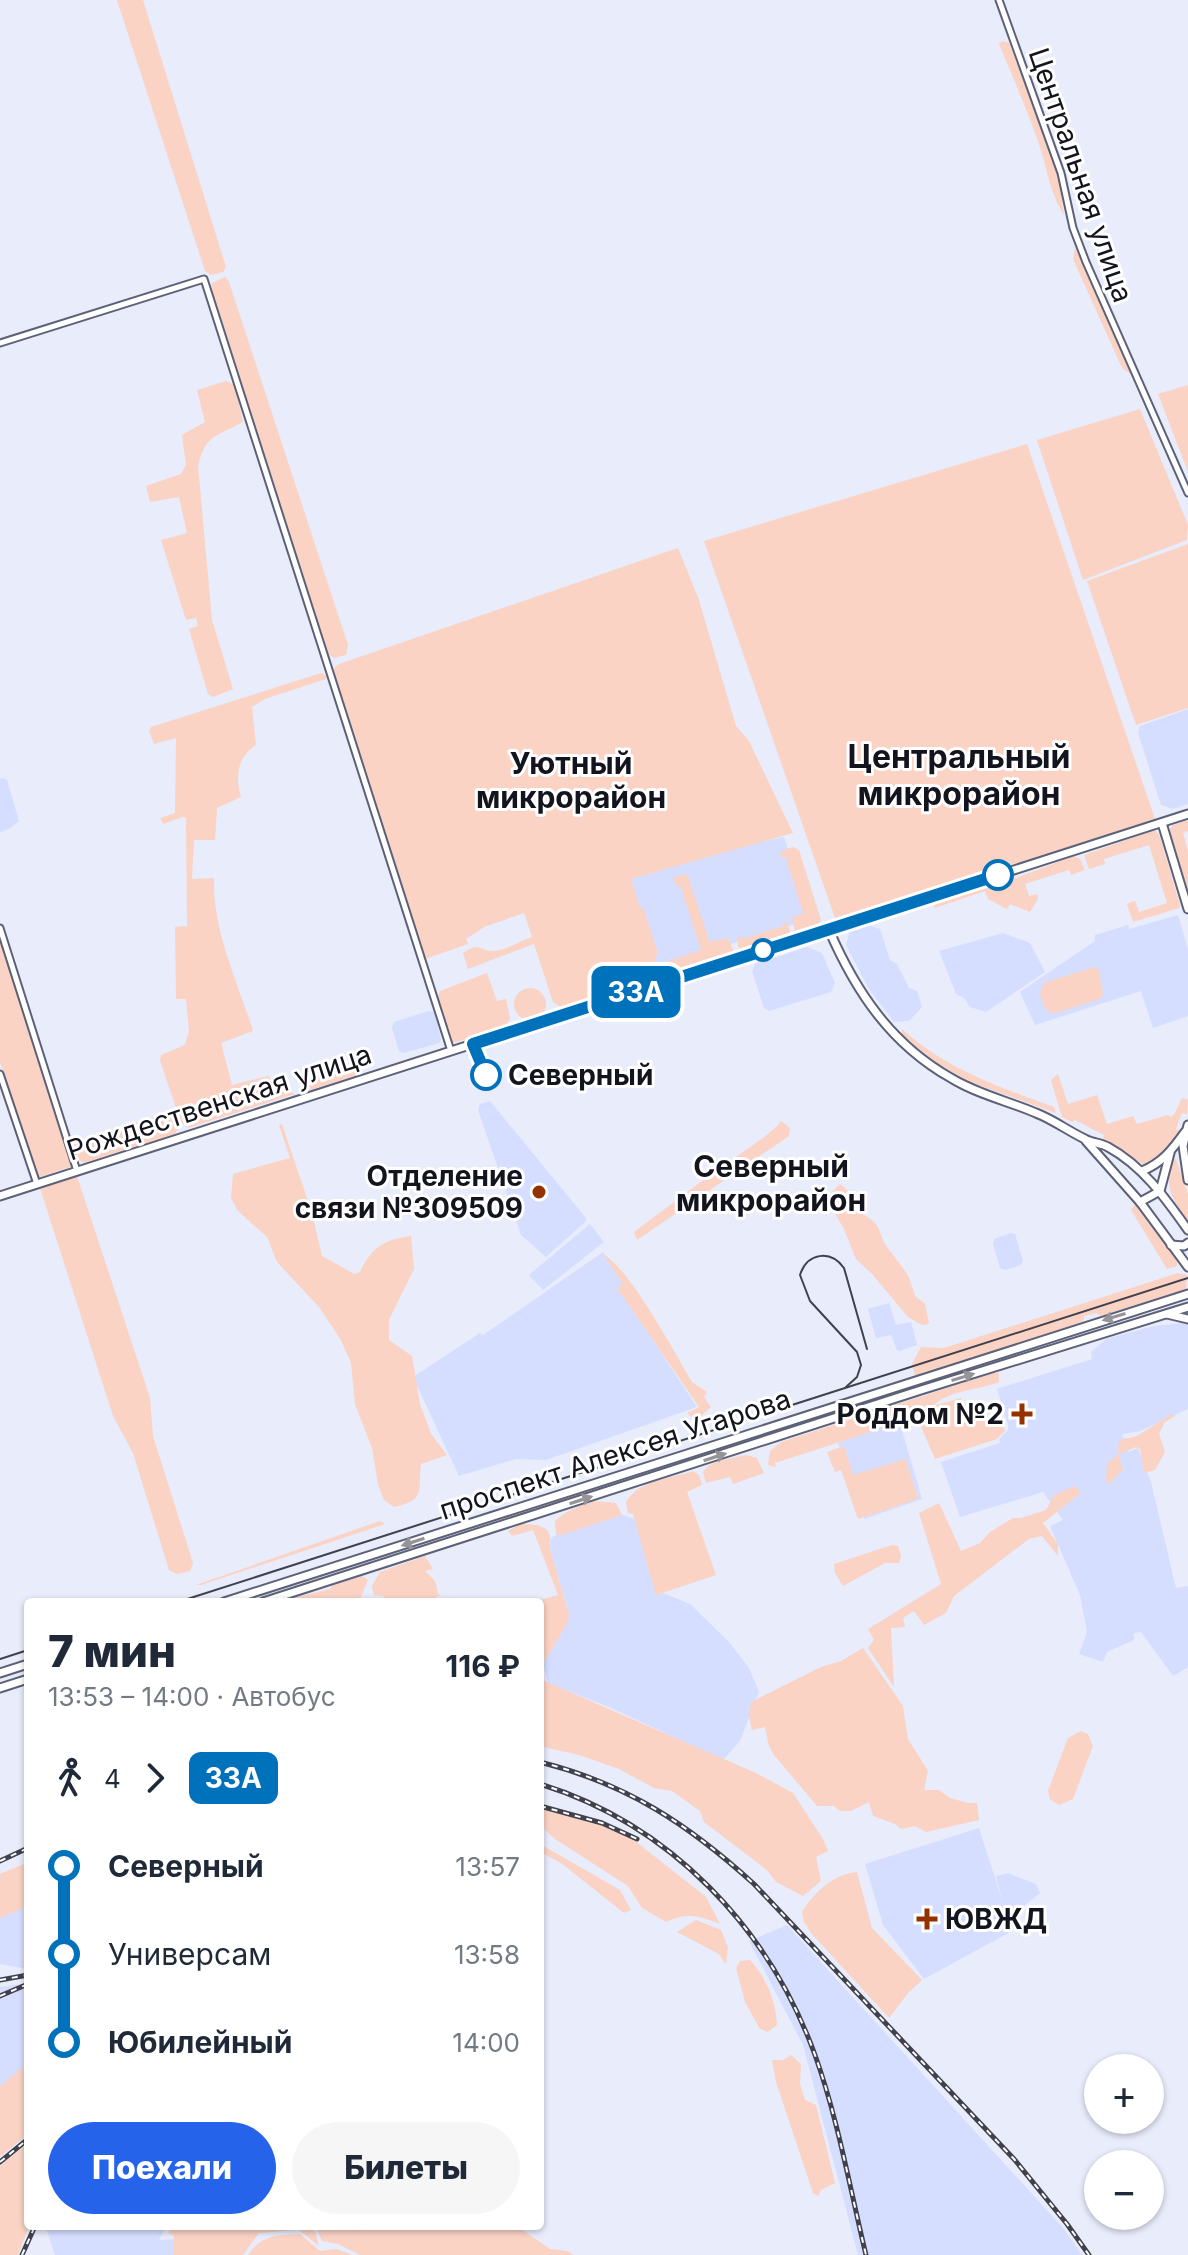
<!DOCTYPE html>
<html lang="ru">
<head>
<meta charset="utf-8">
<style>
	body { margin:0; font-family:Inter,sans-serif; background:#f6f6f7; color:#1f2937; height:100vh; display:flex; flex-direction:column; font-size:30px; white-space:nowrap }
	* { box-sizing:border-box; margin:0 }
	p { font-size:26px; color:#747a83 }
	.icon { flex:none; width:44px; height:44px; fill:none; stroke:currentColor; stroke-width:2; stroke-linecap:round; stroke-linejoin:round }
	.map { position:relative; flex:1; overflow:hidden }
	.side { position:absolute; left:24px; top:1598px; width:520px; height:632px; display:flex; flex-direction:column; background:#fff; border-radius:8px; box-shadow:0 2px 6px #0004 }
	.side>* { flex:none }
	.badge { padding:0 16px; border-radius:12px; font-size:28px; line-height:52px }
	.buttons { position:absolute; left:1084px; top:2054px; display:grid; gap:16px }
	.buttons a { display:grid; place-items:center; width:80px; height:80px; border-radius:50%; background:#fff; box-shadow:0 2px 6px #0004; font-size:40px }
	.map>.badge { position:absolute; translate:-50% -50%; box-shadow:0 0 0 4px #fff }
	.legs { display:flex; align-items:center; gap:12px; height:88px; padding:0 24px; font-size:26px }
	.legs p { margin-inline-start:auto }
	.overview { display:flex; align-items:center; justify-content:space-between; height:136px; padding:0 24px }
	h1 { font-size:44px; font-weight:800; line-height:60px }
	.cta { display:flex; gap:16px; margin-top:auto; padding:16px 24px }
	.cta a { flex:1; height:92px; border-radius:48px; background:#2563eb; color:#fff; font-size:32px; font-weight:800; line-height:92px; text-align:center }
	.cta a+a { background:#f6f6f7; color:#1f2937 }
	ul { padding:0 24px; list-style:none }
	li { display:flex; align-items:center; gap:28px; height:88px; font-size:30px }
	li i { display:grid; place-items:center; width:12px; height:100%; margin:0 10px; background:currentColor }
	li i::after { content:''; width:20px; height:20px; margin:-10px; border:6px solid; border-radius:50%; background:#fff }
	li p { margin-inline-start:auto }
	li:first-child i { background:linear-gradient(#0000 50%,currentColor 0) }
	li:last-child i { background:linear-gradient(currentColor 50%,#0000 0) }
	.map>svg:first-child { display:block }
</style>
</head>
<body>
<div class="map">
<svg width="1188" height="2255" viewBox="0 0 1188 2255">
	<rect width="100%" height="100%" fill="#e8ecfb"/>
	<!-- built -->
	<g fill="#d6deff">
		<polygon points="1188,709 1188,804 1173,809 1161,805 1138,733 1140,726"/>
		<polygon points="3,778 7,780 19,821 9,829 0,832 0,779"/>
		<polygon points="784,837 812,919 653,968 624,877 744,845"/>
		<polygon points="1178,915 1188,949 1188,1016 1153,1028 1141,991 1035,1025 1020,992 1095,941 1095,935 1128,925 1129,929"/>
		<polygon points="868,925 880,929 890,960 897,964 909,988 917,991 922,1007 909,1021 894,1022 869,989 846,945 850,931"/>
		<polygon points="1003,933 1030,943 1045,972 986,1012 970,1007 964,998 956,994 939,951"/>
		<polygon points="807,947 822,953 835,983 831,992 769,1011 764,1008 752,971 755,964"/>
		<polygon points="428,1011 434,1012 441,1039 439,1043 404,1053 399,1051 392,1028 394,1022"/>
		<polygon points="490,1101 586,1218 586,1221 546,1257 521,1235 478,1110 480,1104"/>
		<polygon points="590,1224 604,1242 543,1290 529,1275"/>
		<polygon points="1011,1233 1015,1234 1023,1261 1021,1265 1005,1270 1000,1268 993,1244 994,1239"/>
		<polygon points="603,1252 625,1284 619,1289 697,1407 546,1460 516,1459 459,1476 413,1377 480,1333 483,1335"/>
		<polygon points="889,1303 896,1325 911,1322 917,1345 900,1351 897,1350 891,1335 876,1338 868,1309"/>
		<polygon points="1182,1323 1188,1324 1188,1409 1140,1431 1122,1434 1128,1452 1138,1448 1151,1482 1176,1588 1188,1586 1188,1667 1173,1676 1141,1632 1134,1633 1134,1640 1107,1652 1103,1662 1079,1654 1087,1632 1080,1595 1050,1526 1063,1520 1043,1492 960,1517 941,1462 1000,1443 999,1439 1008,1430 1008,1425 997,1389 1092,1359 1091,1352 1106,1339 1154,1326"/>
		<polygon points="899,1420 922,1499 864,1519 837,1440"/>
		<polygon points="619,1514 636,1519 658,1591 690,1604 729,1642 749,1668 759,1692 740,1741 723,1760 611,1708 548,1683 543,1664 568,1622 569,1613 549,1546 551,1538 559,1533"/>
		<polygon points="979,1828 1003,1903 996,1876 1008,1873 1036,1884 1040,1893 1008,1919 1012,1931 924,1979 883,1925 865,1864"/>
		<polygon points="28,1906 28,1969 0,1964 0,1918"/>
		<polygon points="787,1925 1064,2229 1082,2255 858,2255 803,2045 749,1941"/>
		<polygon points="28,1983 28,2065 0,2088 0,1987"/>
		<polygon points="49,2226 166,2226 159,2240 179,2239 178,2255 55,2255 47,2231"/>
	</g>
	<!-- green -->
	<g fill="#fad3c5">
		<polygon points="117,0 143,0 226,267 223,272 211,275 205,271"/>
		<path d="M1002,41l7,2 48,124 7,48c-14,-21 -17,-47 -25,-71 -12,-34 -26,-67 -40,-100z"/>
		<polygon points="1075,247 1132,375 1122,368 1073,259"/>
		<polygon points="225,277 229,282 348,645 346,655 334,658 326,652 211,291 212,283"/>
		<path d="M226,381l9,4 8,37c-26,15 -37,11 -45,44l14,154 21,69 -20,8 -5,-3 -19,-65 9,-3 -2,-8 -10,2 -25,-80 26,-7 -8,-36 -29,5 -4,-16 35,-12 5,-9 -4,-30 23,-13 -8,-32z"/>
		<polygon points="1188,385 1188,472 1158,394"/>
		<polygon points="1140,409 1188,525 1187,540 1083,580 1037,440"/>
		<polygon points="1027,444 1155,819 836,921 704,541"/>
		<polygon points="1188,544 1188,708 1136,725 1087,581"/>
		<path d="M678,548l21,52 37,126 13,15 44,92 -162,46 9,29 3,-1 15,46 -4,9 2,15 -5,4 -88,28 -10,-7 -19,-58 -66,25 -5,-16c17,-12 17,-1 31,-2 12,-1 26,-10 38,-14l-8,-24 -40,14 -18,12 2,5 -43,15 -91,-282v-9l5,-4z"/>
		<path d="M321,673l6,3 -1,3 -61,20 -13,8 4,38c-19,13 -21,31 -15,52l-24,11 -2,32h-21l-2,39 22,-1c-2,51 24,105 39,153l-32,12 11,42 36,-9 8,9 19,9 -107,34 -7,-6 -21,-61 1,-6 24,-10 4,-14 -3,-32h-10l-1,-72 12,-1 -1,-108 -3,-1 -20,7 -3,-6 15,-5 1,-75 -22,6 -5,-13 2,-4z"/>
		<polygon points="1188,820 1188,831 1183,833 1188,851 1188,890 1169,831 1173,825"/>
		<polygon points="1151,831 1156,831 1160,837 1180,905 1179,908 1133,922 1127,904 1135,901 1139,912 1167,903 1149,845 1104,859 1105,864 1089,869 1084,855"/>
		<polygon points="793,847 799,850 821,920 817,928 800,933 795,931 792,918 803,913 785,856 780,857 781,851"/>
		<polygon points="1074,856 1080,859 1085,870 1071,875 1069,870 1025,884 1029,896 1037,894 1038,899 1030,912 1010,904 1007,909 988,899 985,891 935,908 934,905 935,902 996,885 998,888 1008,884 1008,881"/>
		<polygon points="687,874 710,942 728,938 734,952 731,956 670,974 664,970 662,963 701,950 680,885 676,886 673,878"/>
		<polygon points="783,922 787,923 790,932 786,938 745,951 738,947 738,937 742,939 783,926"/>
		<polygon points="0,937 73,1166 37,1178 0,1062"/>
		<path d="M1095,967l4,4 4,23 -3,5 -44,14 -7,-1c-8,-9 -13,-20 -3,-30z"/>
		<polygon points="487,973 497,1001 506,999 510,1019 503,1028 453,1043 449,1039 437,1000 440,991"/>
		<circle cx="530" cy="1004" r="16"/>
		<path d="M902,1029c44,40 97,58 152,78l2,6 -86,-31 -35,-20 -33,-27z"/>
		<polygon points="353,1063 359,1068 357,1075 311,1090 304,1090 303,1087 319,1074"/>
		<polygon points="1058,1074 1068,1104 1097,1095 1107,1124 1133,1116 1137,1124 1168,1115 1170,1117 1174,1115 1182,1098 1188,1100 1187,1114 1182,1113 1176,1129 1180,1131 1163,1155 1146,1166 1103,1140 1104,1135 1075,1120 1072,1122 1062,1117 1051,1080"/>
		<polygon points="163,1114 173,1118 178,1129 175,1134 84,1163 75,1158 72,1147 77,1141"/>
		<path d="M781,1121l9,7 -1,8 -152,104 -3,-8 96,-72c11,-6 46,-30 51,-39z"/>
		<path d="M282,1124l30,89 10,43 32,18 6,-2c12,-25 23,-32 51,-36l3,33 -25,51v20l23,16 8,48 11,30 16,21 -26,9c-3,27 5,36 -27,43l-10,-7 -6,-16 -6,-36 -17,-44 -4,-41 -10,-23 -22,-33 -42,-45 -10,-25 -29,-26 -7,-13 2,-24 57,-16 -11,-33z"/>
		<path d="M1176,1159l12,35v27c-16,-22 -24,-34 -16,-61z"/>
		<polygon points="77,1176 150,1398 153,1436 193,1563 190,1571 177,1574 169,1570 133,1453 113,1416 40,1188"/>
		<polygon points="840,1184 854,1196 852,1207 872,1220 878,1227 884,1243 908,1275 915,1296 925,1304 929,1324 922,1325 908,1317 873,1275 856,1259 844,1229 826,1198"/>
		<polygon points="1136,1203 1176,1256 1177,1266 1167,1269 1131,1210"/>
		<path d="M603,1254c28,16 71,98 89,128l15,10 -3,5 7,10 -15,14 -9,-8 12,-6 -82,-119 6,-4z"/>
		<polygon points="1178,1273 1187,1275 1186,1289 1101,1316 1096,1313 1084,1316 1084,1320 1078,1324 915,1376 912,1364 921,1347 944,1348"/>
		<polygon points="993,1361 992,1363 502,1521 503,1518"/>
		<path d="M993,1373h6v9c-19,8 -51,8 -66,24l28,-8 10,25 21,-8 8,3 5,13 -8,8 -62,20 -18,-42 -142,46 1,4 -8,-2 2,-14 11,-9z"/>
		<polygon points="1172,1414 1175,1416 1165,1422 1159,1434 1165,1452 1155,1470 1144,1473 1140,1449 1136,1447 1118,1455 1123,1469 1110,1483 1106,1481 1107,1464 1118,1454 1119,1440 1137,1436"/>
		<polygon points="844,1446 853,1475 906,1459 918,1499 858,1519 841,1470 835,1472 827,1452"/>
		<polygon points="746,1455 757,1458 764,1473 733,1484 730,1477 706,1483 703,1472 708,1466 718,1461"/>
		<path d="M693,1471l6,4 3,10 -15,7 29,83 -60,20 -23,-81 -5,-1 -2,-11c14,-23 45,-23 67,-31z"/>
		<polygon points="1075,1486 1081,1493 1043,1523 1058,1544 1058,1556 1042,1536 1029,1539 954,1596 946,1613 924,1625 914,1611 903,1618 905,1627 891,1628 894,1687 868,1648 874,1640 868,1629 941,1584 919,1513 939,1503 961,1551 980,1543 990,1532 1013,1518 1021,1518 1046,1510 1054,1495"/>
		<path d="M592,1501l24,2 6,12 -61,20 -5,-1 -1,-13c11,-10 23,-15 37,-20z"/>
		<polygon points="380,1521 385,1524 201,1585 196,1585"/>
		<path d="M520,1524c16,1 35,0 29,22l20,68 -1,8 -25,42h-3v-62h-6l24,-7 -25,-65 -21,6 -4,-5z"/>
		<polygon points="892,1545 898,1546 901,1556 899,1563 885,1563 843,1586 835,1573 834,1564"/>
		<polygon points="425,1556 433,1569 425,1571 435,1581 438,1594 441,1595 435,1598 433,1602 384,1602 384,1596 374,1595 372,1586 380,1572"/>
		<polygon points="362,1576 368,1580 360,1599 352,1602 290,1602 293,1598 330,1589 333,1585"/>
		<polygon points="863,1648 903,1706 908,1739 928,1771 924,1790 939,1790 950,1798 968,1803 977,1803 979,1820 926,1832 915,1826 901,1829 895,1824 873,1816 869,1802 851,1811 840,1811 834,1806 817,1806 774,1755 769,1746 765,1727 752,1730 749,1717 751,1702 821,1667 841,1661"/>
		<polygon points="540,1679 756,1773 793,1793 823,1839 828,1851 816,1857 821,1881 803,1896 776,1882 767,1870 704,1822 700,1811 672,1791 654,1788 619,1769 579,1755 540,1746"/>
		<polygon points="1081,1731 1088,1734 1093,1746 1073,1799 1059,1805 1050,1799 1048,1791 1068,1738"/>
		<path d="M542,1809l54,13 34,15 76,60 14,27c-21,-8 -33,-12 -54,-2l-24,-14 -14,-22 -73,-47 -14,-13z"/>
		<polygon points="540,1844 620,1890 631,1910 624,1913 561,1863 540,1852"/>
		<polygon points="28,1862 28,1906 0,1918 0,1874"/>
		<path d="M857,1872l15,56 50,52 -14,13 -19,25 -77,-84 -8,-12 -2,-10c13,-20 31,-38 55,-40z"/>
		<polygon points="696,1920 721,1930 728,1947 726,1964 719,1954 677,1932"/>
		<path d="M750,1960c16,17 26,42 27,65l-9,7 -8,-3 -15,-27 -9,-34 4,-7z"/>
		<polygon points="791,2055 801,2064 800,2084 805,2100 816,2105 835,2183 821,2190 818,2196 813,2193 776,2082 772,2060 783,2060"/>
		<polygon points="28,2063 28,2134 0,2157 0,2086"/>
		<polygon points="28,2143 29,2226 18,2255 0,2255 0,2166"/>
		<polygon points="171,2226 304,2227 315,2231 319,2246 299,2230 259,2233 243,2255 173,2255 174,2236 168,2233"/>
		<polygon points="310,2226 362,2226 368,2233 364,2226 517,2226 550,2249 567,2251 574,2255 360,2255 338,2244 322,2241 316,2228"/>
		<path d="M300,2234l20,17 16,-2 17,6h-105c13,-20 30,-20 52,-21z"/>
	</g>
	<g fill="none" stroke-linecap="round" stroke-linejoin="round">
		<!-- minor casing -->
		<g stroke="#5c6177" stroke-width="9">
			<g id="minor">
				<polyline points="999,0 1061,173 1073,228 1086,262 1188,493"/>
				<polyline points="0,343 204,279 451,1051"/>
				<polyline points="0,928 77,1171"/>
				<polyline points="0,1074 37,1184"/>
			</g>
		</g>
		<!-- major casing -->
		<g stroke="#5c6177" stroke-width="11">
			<g id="major">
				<polyline points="1162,823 1188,909"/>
				<path d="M829,930c27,62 62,114 122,148 26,16 57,23 85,35 18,7 32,18 49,26 7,4 16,4 23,8 35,19 58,52 80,83"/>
				<polyline points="1188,1125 1183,1146 1188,1180"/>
				<polyline points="1086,1141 1140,1202 1188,1267"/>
				<path d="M1142,1171c20,-8 30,-21 43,-39"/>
				<polyline points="0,1196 1188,814"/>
				<polyline points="1140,1202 1160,1191 1170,1153"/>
				<polyline points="1171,1245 1184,1246 1188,1243"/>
				<polyline points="1167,1314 1188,1319"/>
				<polyline points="224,1602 1188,1294"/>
				<polyline points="263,1602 921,1390 1188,1307"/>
				<polyline points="0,1673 28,1664"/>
				<polyline points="0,1688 28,1679"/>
			</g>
		</g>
		<!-- minor -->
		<use href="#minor" stroke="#fff" stroke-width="5"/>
		<!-- major -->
		<use href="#major" stroke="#fff" stroke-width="7"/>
		<!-- tram -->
		<g stroke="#40414c" stroke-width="2">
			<path d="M846,1387l11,-10 4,-12 -4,-13 -47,-51 -10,-26c7,-22 30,-26 44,-7l23,81"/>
			<polyline points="178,1602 1188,1278"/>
			<polyline points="0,1659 28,1650"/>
		</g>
		<!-- rail casing -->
		<g stroke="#40414c" stroke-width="5">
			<g id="rail">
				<path d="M540,1762c87,22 148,62 214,122l260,275 53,65 22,31"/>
				<path d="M540,1784c130,40 229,144 275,271 23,64 35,134 51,200"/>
				<polyline points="540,1806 602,1823 637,1839"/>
				<polyline points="0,1861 28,1848"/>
				<polyline points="0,1980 28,1975"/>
				<polyline points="0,1996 28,1984"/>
				<polyline points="0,2162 28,2139"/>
				<polyline points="22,2255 35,2226"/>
			</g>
		</g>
		<!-- rail -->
		<use href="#rail" stroke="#fff" stroke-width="2" stroke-dasharray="6" stroke-linecap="butt"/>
	</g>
	<!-- one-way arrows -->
	<defs><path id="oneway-solid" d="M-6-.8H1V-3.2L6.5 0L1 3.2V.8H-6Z" transform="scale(2)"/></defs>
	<g fill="#959599">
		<use href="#oneway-solid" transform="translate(1114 1317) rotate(163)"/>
		<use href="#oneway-solid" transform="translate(963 1377) rotate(-17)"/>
		<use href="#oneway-solid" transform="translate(715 1457) rotate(-18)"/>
		<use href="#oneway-solid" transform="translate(581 1500) rotate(-18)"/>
		<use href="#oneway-solid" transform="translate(413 1542) rotate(162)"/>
	</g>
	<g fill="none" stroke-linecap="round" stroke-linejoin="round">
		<!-- line-1 casing -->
		<g stroke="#fff" stroke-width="18">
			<polyline id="line-1" points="486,1075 473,1044 998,875"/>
		</g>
		<!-- line-1 -->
		<use href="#line-1" stroke="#0072bc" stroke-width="12"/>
	</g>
	<!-- markers -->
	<g fill="#fff" stroke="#0072bc" stroke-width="4">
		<circle cx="998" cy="875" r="14"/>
		<circle cx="763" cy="950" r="10"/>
		<circle cx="486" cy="1075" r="14"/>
	</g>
	<g fill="#953000" stroke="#fff" stroke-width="3">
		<circle cx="539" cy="1192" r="8"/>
		<path d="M1018 1402h8v8h8v8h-8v8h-8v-8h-8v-8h8z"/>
		<path d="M923 1907h8v8h8v8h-8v8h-8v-8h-8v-8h8z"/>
	</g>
	<g text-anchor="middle" stroke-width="6" stroke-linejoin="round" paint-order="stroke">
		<!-- street labels -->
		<g font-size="28" fill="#13141d" stroke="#fff">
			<text transform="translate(1081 175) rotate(71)" y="10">Центральная улица</text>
			<text transform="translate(219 1102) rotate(-18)" y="10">Рождественская улица</text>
			<text transform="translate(615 1454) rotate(-18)" y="10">проспект Алексея Угарова</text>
		</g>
		<!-- stop labels -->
		<g font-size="28" font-weight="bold" fill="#13141d" stroke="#fff" text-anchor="start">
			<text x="508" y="1085">Северный</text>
		</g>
		<!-- poi labels -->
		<g font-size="28" font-weight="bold" fill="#13141d" stroke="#fff" text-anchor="end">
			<text x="523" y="1186">Отделение<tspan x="523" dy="32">связи №309509</tspan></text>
			<text x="1004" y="1424">Роддом №2</text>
			<text x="945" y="1929" text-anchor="start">ЮВЖД</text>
		</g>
		<!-- neighbourhood labels -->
		<g font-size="30" font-weight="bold" fill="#13141d" stroke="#fff">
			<text x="571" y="774">Уютный<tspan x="571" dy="34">микрорайон</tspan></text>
			<text x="771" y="1177">Северный<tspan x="771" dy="34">микрорайон</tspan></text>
		</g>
		<!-- quarter labels -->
		<g font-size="32" font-weight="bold" fill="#13141d" stroke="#fff">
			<text x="959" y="768">Центральный<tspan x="959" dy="37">микрорайон</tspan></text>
		</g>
	</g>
</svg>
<div class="buttons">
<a>+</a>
<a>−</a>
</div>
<b class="badge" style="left:636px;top:992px;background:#0072bc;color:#fff">33А</b>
<section class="side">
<div class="overview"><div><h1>7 мин</h1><p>13:53 – 14:00 · Автобус</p></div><b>116 ₽</b></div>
<div class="legs"><svg class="icon" aria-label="walk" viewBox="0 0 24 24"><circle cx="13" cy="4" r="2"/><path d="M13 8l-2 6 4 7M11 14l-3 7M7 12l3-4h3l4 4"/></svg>4<svg class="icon" aria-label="forward" viewBox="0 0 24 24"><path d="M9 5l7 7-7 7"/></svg><b class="badge" style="background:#0072bc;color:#fff">33А</b></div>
<ul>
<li><i style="color:#0072bc"></i><b>Северный</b><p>13:57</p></li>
<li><i style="color:#0072bc"></i><span>Универсам</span><p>13:58</p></li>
<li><i style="color:#0072bc"></i><b>Юбилейный</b><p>14:00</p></li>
</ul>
<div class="cta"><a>Поехали</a><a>Билеты</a></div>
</section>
</div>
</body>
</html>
